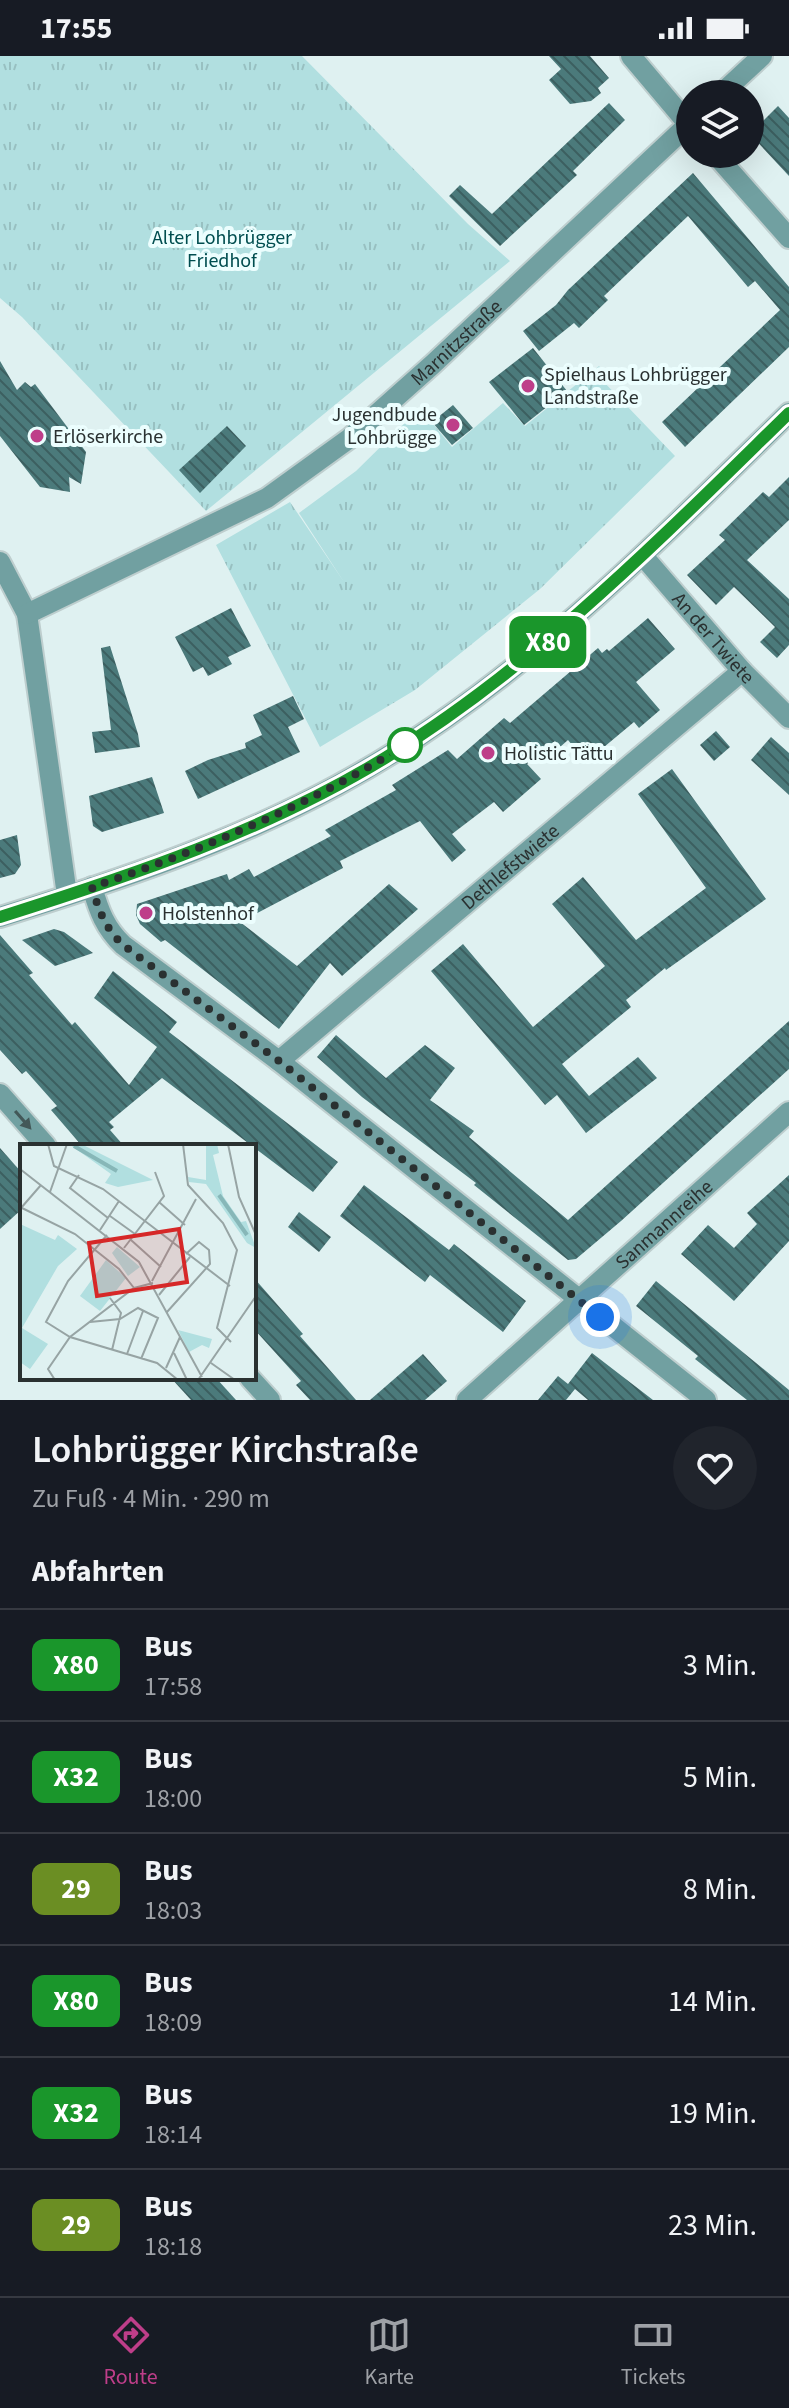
<!DOCTYPE html>
<html lang="de">
<head>
<meta charset="utf-8">
<style>
	body { margin:0; font-family:"Source Sans 3",sans-serif; background:#20242c; color:#f1f3f6; height:100vh; display:flex; flex-direction:column; font-size:30px; white-space:nowrap }
	* { box-sizing:border-box; margin:0 }
	p { font-size:26px; color:#9ea1a6 }
	.icon { flex:none; width:44px; height:44px; fill:none; stroke:currentColor; stroke-width:2; stroke-linecap:round; stroke-linejoin:round }
	.map { position:relative; height:1344px; overflow:hidden }
	.drawer { display:flex; flex-direction:column; background:#171b24; flex:1 }
	.drawer>* { flex:none }
	.badge { padding:0 16px; border-radius:12px; font-size:28px; line-height:52px }
	.buttons { position:absolute; left:676px; top:24px; display:grid; gap:16px }
	.buttons a { display:grid; place-items:center; width:88px; height:88px; border-radius:50%; background:#171b24; box-shadow:0 8px 32px #0002; font-size:40px }
	.you { position:absolute; width:40px; height:40px; margin:-20px; border:6px solid #fff; border-radius:50%; background:#1a73e8; box-shadow:0 0 0 12px #1a73e833 }
	.map>.badge { position:absolute; translate:-50% -50%; box-shadow:0 0 0 4px #fff }
	h2 { padding:0 32px; font-size:30px; line-height:72px }
	.round { display:grid; place-items:center; flex:none; width:84px; height:84px; border-radius:42px; background:#20242c }
	.overview { display:flex; align-items:center; justify-content:space-between; height:136px; padding:0 32px }
	h1 { font-size:38px; font-weight:600; line-height:60px }
	ul { padding:0; list-style:none }
	li { display:flex; align-items:center; gap:24px; height:112px; padding:0 32px; border-top:2px solid #363941 }
	li div { flex:1 }
	li b { display:block; font-size:30px }
	li em { font-style:normal }
	li .badge { min-width:88px; font-weight:700; text-align:center }
	.status { display:flex; justify-content:space-between; align-items:center; height:56px; padding:0 40px; background:#171b24; direction:ltr }
	.status svg { height:22px; fill:currentColor }
	.menu { display:flex; justify-content:space-around; align-items:center; height:112px; border-top:2px solid #363941; background:#171b24; font-size:22px; color:#9ea1a6 }
	.menu a { display:grid; justify-items:center; gap:4px }
	.menu .on { color:#be3e89 }
	.map>svg:first-child { display:block }
</style>
</head>
<body>
<div class="status"><b>17:55</b><svg viewBox="0 0 49 12"><path d="M0 12V9h3v3zM5 12V6h3v6zM10 12V3h3v9zM15 12V0h3v12zM26 1h20v11H26zM47 4h2v5h-2z"/></svg></div>
<div class="map">
<svg width="789" height="1344" viewBox="0 0 789 1344">
	<defs>
		<pattern id="park-tufts" width="24" height="20" patternUnits="userSpaceOnUse" patternTransform="scale(2)"><rect width="24" height="20" fill="#b1dfe0"/><path d="M3 7l-1-3M5 7V3M7 7l1-3M15 17l-1-3M17 17v-4M19 17l1-3" fill="none" stroke="#98c0c1"/></pattern>
		<pattern id="building-back-hatch" width="6" height="6" patternUnits="userSpaceOnUse" patternTransform="scale(2)"><rect width="6" height="6" fill="#4b7a7b"/><path d="M-1 5l2 2M0 0l6 6M5-1l2 2" fill="none" stroke="#3c5f60"/></pattern>
	</defs>
	<rect width="100%" height="100%" fill="#dff1f1"/>
	<!-- park -->
	<g fill="url(#park-tufts)">
		<polygon points="0,0 302,0 468,168 510,205 206,455 22,261 0,242"/>
		<polygon points="599,310 604,316 601,323 675,400 540,533 415,634 320,691 216,489 290,446 344,526 299,457 356,415 420,352 452,391 503,347 525,370"/>
	</g>
	<!-- building -->
	<g fill="url(#building-back-hatch)">
		<polygon points="549,0 590,0 609,22 598,32 601,37 591,45 570,48 549,24 561,13"/>
		<polygon points="609,47 625,64 573,115 577,119 500,190 449,140 460,129 492,158"/>
		<polygon points="778,50 789,62 789,120 750,78"/>
		<polygon points="693,117 789,231 789,291 685,391 662,366 780,254 755,225 748,231 688,160 604,240 608,244 579,272 574,267 539,295 523,275 556,249 568,234"/>
		<polygon points="533,292 567,335 524,369 489,326"/>
		<polygon points="0,305 17,334 25,326 31,331 35,328 86,396 81,428 69,421 70,436 40,431 0,380"/>
		<polygon points="453,349 473,372 452,389 432,366"/>
		<polygon points="227,370 246,390 200,437 179,414"/>
		<polygon points="789,421 789,464 747,504 789,543 789,589 777,602 760,586 775,571 734,531 716,549 687,519 725,484 719,479 763,436 769,441"/>
		<polygon points="231,552 251,590 228,601 232,608 208,620 203,611 193,616 175,581"/>
		<polygon points="648,562 675,593 636,626 660,654 639,672 634,666 586,706 568,684 560,691 555,685 527,708 541,723 503,756 494,746 452,778 466,794 452,806 420,765 340,805 343,812 240,866 297,910 389,828 418,853 342,920 330,907 279,973 165,884 161,886 140,868 136,859 137,848 227,818 229,824 249,813 254,821 331,780 325,774 396,734 392,729 448,694 457,703 504,662 510,667 598,592 602,597 607,593 609,595"/>
		<polygon points="110,590 138,678 140,691 95,697 92,676 111,674 101,592"/>
		<polygon points="293,640 304,663 288,671 300,696 198,743 185,715 208,704 246,692 245,687 262,679 253,659"/>
		<polygon points="716,675 730,691 714,705 700,689"/>
		<polygon points="771,681 789,697 789,739 751,704"/>
		<polygon points="672,713 766,843 666,914 665,912 626,944 631,951 562,1008 589,1040 638,1001 657,1022 586,1077 557,1039 545,1049 431,915 463,888 533,971 605,910 552,848 583,821 636,884 706,832 638,738"/>
		<polygon points="152,721 164,757 102,776 93,770 89,740"/>
		<polygon points="17,779 21,809 15,818 0,822 0,784"/>
		<polygon points="54,873 64,876 93,897 55,910 22,884"/>
		<polygon points="0,879 33,917 29,919 72,969 75,966 129,1029 157,991 94,942 113,915 177,966 169,976 338,1106 313,1136 162,1022 109,1066 114,1071 110,1074 124,1090 82,1090 51,1054 57,1050 26,1015 22,1018 0,994"/>
		<polygon points="789,965 789,1013 621,1165 576,1203 568,1204 474,1129 476,1127 362,1041 317,1001 336,979 386,1022 425,989 455,1012 430,1044 474,1075 469,1081 568,1164"/>
		<polygon points="0,1092 22,1117 22,1153 0,1173"/>
		<polygon points="789,1119 789,1185 734,1245 681,1198 708,1169 734,1192 757,1168 747,1157"/>
		<polygon points="364,1129 449,1194 454,1188 526,1245 503,1276 430,1219 425,1226 340,1160"/>
		<polygon points="299,1156 331,1181 319,1196 288,1171"/>
		<polygon points="254,1222 303,1278 300,1280 356,1344 310,1344 296,1329 301,1325 254,1273"/>
		<polygon points="656,1225 789,1334 789,1344 747,1344 695,1303 698,1300 636,1250"/>
		<polygon points="592,1297 653,1344 588,1344 575,1333 566,1344 538,1344 558,1320 568,1328"/>
		<polygon points="423,1298 447,1325 425,1344 370,1344"/>
		<polygon points="171,1322 216,1322 236,1344 191,1344"/>
	</g>
	<g fill="none" stroke-linecap="round" stroke-linejoin="round">
		<!-- minor casing -->
		<g stroke="#becece" stroke-width="24">
			<g id="minor">
				<polyline points="631,0 690,70"/>
				<polyline points="721,38 762,0"/>
				<polyline points="715,98 789,182"/>
				<path id="s1" d="M643,500l99,115 47,47"/>
				<polyline points="0,506 27,558 67,839"/>
				<path id="s2" d="M27,558l240,-116 83,-60 82,-73 258,-242"/>
				<path d="M92,831c7,24 13,41 31,58l156,116 427,339"/>
				<path id="s3" d="M279,1005l463,-390"/>
				<polyline points="0,1038 46,1090"/>
				<polyline points="250,1322 270,1344"/>
				<path id="s4" d="M467,1344l322,-288"/>
			</g>
		</g>
		<!-- tertiary casing -->
		<g stroke="#becece" stroke-width="24">
			<path id="tertiary" d="M0,861c116,-36 231,-74 338,-132 174,-94 311,-235 451,-372"/>
		</g>
		<!-- minor -->
		<use href="#minor" stroke="#71a0a1" stroke-width="20"/>
		<!-- tertiary -->
		<use href="#tertiary" stroke="#71a0a1" stroke-width="20"/>
	</g>
	<!-- one-way arrows -->
	<defs><path id="oneway-solid" d="M-6-.8H1V-3.2L6.5 0L1 3.2V.8H-6Z" transform="scale(2)"/></defs>
	<use fill="#435858" href="#oneway-solid" transform="translate(23 1064) rotate(49)"/>
	<g fill="none" stroke-linecap="round" stroke-linejoin="round">
		<!-- line casing -->
		<g stroke="#fff" stroke-width="18">
			<path id="line" d="M0,861c133,-42 265,-86 385,-159 152,-93 277,-221 404,-345"/>
		</g>
		<!-- line -->
		<use href="#line" stroke="#1a962b" stroke-width="12"/>
		<!-- walk -->
		<path stroke="#2a3131" stroke-width="8" stroke-dasharray="0 14.4" d="M405,689c-95,60 -204,105 -313,142 7,24 13,41 31,58l156,116 321,256"/>
	</g>
	<!-- markers -->
	<g fill="#be3e89" stroke="#ecfefe" stroke-width="3">
		<circle cx="528" cy="330" r="8"/>
		<circle cx="453" cy="369" r="8"/>
		<circle cx="37" cy="380" r="8"/>
		<circle cx="488" cy="697" r="8"/>
		<circle cx="146" cy="857" r="8"/>
	</g>
	<circle fill="#fff" stroke="#1a962b" stroke-width="4" cx="405" cy="689" r="16"/>
	<g text-anchor="middle" stroke-width="8" stroke-linejoin="round" paint-order="stroke">
		<!-- park labels -->
		<g font-size="20" fill="#004d4f" stroke="#ecfefe">
			<text x="222" y="188">Alter Lohbrügger<tspan x="222" dy="23">Friedhof</tspan></text>
		</g>
		<!-- street labels -->
		<g font-size="20" fill="#2a3131" stroke="#ecfefe">
			<text dy="7" stroke="none"><textPath href="#s2" startOffset="512">Marnitzstraße</textPath></text>
			<text dy="7" stroke="none"><textPath href="#s1" startOffset="108">An der Twiete</textPath></text>
			<text dy="7" stroke="none"><textPath href="#s3" startOffset="302">Dethlefstwiete</textPath></text>
			<text dy="7" stroke="none"><textPath href="#s4" startOffset="264">Sanmannreihe</textPath></text>
		</g>
		<!-- poi labels -->
		<g font-size="20" fill="#2a3131" stroke="#ecfefe" text-anchor="start">
			<text x="544" y="325">Spielhaus Lohbrügger<tspan x="544" dy="23">Landstraße</tspan></text>
			<text x="437" y="365" text-anchor="end">Jugendbude<tspan x="437" dy="23">Lohbrügge</tspan></text>
			<text x="53" y="387">Erlöserkirche</text>
			<text x="504" y="704">Holistic Tättu</text>
			<text x="162" y="864">Holstenhof</text>
		</g>
	</g>
	<!-- overview -->
	<g transform="translate(20 1088)">
		<rect width="236" height="236" fill="#dff1f1"/>
		<path d="M158,186l34,9 -3,9 -7,-3 -13,7z" fill="#b1dfe0"/>
		<path d="M0,80l35,16 3,-5 19,14 -19,17 -36,62 26,16 -18,25 -10,-7z" fill="#b1dfe0"/>
		<path d="M49,0h12l72,36 -35,7 -13,-4 6,-9zM197,0l2,9 -6,2 10,41 18,26 5,-1 10,27 -9,-5 -41,-59 -17,-2 -1,-5 18,3v-34zM97,103l23,20 -12,9 -16,-23zM86,116l20,18 -26,33 -20,-15z" fill="#b1dfe0"/>
		<path fill="none" stroke="#87b7b8" stroke-width="4" d="M54,2l43,25M199,51l28,40"/>
		<path fill="none" stroke="#97a4a4" stroke-width="2" d="M28,0l6,22 49,23 127,97M163,0l5,41 35,38 14,27 -20,78 14,14M208,0l11,53 17,38M0,25l119,93 63,115M59,31l-9,13 38,30M30,48l17,-48M139,58l26,23M1,64l20,-23M2,64l53,26 44,35 15,19M90,72l25,18M80,86l19,-29M87,91l-39,46 -22,41 24,15 87,26 21,17M111,96l30,27M104,104l40,-52 -9,-24M132,137l44,-82M139,151l31,-38M90,154l11,15 -9,37M147,168l43,-48 -1,-14 -10,-8 -13,12M70,178l30,-3 18,-11 20,10 -17,41M154,209l13,27M107,210l16,-43M191,219l24,17M146,224l14,-31M35,236l-7,-11 22,-32 64,-49 19,-5M178,236l58,-84"/>
		<path fill="#d62828" fill-opacity="0.15" stroke="#d62828" stroke-width="4" d="M159,85l8,53 -90,14 -8,-53z"/>
		<rect width="236" height="236" fill="none" stroke="#2a3131" stroke-width="4"/>
	</g>
</svg>
<div class="buttons">
<a><svg class="icon" aria-label="layers" viewBox="0 0 24 24"><path d="M12 4l9 5-9 5-9-5zM3 14l9 5 9-5"/></svg></a>
</div>
<div class="you" style="left:600px;top:1261px"></div>
<b class="badge" style="left:548px;top:586px;background:#1a962b;color:#fff">X80</b>
</div>
<section class="drawer">
<div class="overview"><div><h1>Lohbrügger Kirchstraße</h1><p>Zu Fuß · 4 Min. · 290 m</p></div><a class="round"><svg class="icon" aria-label="heart" viewBox="0 0 24 24"><path d="M12 20l-8-8c-3-5 5-10 8-4 3-6 11-1 8 4z"/></svg></a></div>
<h2>Abfahrten</h2>
<ul>
<li><span class="badge" style="background:#1a962b;color:#fff">X80</span><div><b>Bus</b><p>17:58</p></div><em>3 Min.</em></li>
<li><span class="badge" style="background:#1a962b;color:#fff">X32</span><div><b>Bus</b><p>18:00</p></div><em>5 Min.</em></li>
<li><span class="badge" style="background:#6b8e23;color:#fff">29</span><div><b>Bus</b><p>18:03</p></div><em>8 Min.</em></li>
<li><span class="badge" style="background:#1a962b;color:#fff">X80</span><div><b>Bus</b><p>18:09</p></div><em>14 Min.</em></li>
<li><span class="badge" style="background:#1a962b;color:#fff">X32</span><div><b>Bus</b><p>18:14</p></div><em>19 Min.</em></li>
<li><span class="badge" style="background:#6b8e23;color:#fff">29</span><div><b>Bus</b><p>18:18</p></div><em>23 Min.</em></li>
</ul>
</section>
<nav class="menu">
<a class="on"><svg class="icon" aria-label="directions" viewBox="0 0 24 24"><path d="M12 3l9 9-9 9-9-9zM9 14v-3h6M13 9l2 2-2 2"/></svg>Route</a>
<a><svg class="icon" aria-label="map" viewBox="0 0 24 24"><path d="M3 6l6-2 6 2 6-2v14l-6 2-6-2-6 2zM9 4v14M15 6v14"/></svg>Karte</a>
<a><svg class="icon" aria-label="tickets" viewBox="0 0 24 24"><path d="M3 7h18v10H3zM15 7v10"/></svg>Tickets</a>
</nav>
</body>
</html>
